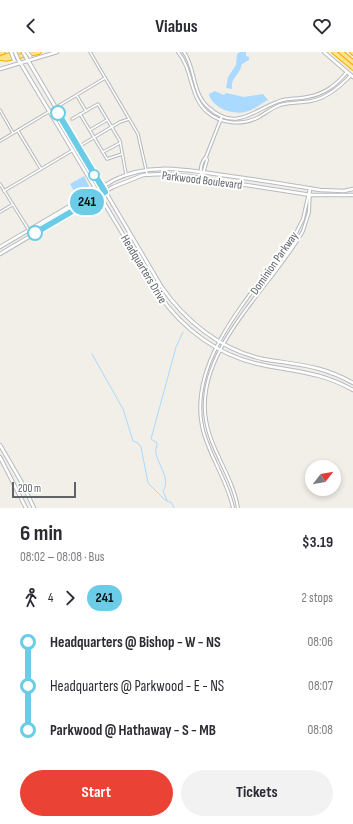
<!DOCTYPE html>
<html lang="en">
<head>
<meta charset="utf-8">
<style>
	body { margin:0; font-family:"Sofia Sans Condensed",sans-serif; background:#f2f2f3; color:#2b2b33; height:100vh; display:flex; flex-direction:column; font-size:15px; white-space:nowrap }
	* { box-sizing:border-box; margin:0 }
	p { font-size:13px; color:#7c7c81 }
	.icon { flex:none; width:22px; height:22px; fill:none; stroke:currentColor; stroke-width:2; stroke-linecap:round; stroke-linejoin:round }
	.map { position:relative; height:456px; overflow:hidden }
	.side { display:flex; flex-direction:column; background:#fff; flex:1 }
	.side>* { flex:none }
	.badge { padding:0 8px; border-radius:13px; font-size:14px; line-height:26px }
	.needle { width:26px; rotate:59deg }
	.buttons { position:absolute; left:305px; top:408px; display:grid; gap:8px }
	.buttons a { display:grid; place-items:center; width:36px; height:36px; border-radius:50%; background:#fff; box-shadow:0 2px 6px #0003; font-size:20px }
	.scale { position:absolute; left:12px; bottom:10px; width:64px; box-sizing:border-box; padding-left:4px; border:2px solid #5f6368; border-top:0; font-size:11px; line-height:14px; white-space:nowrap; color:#5f6368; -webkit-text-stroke:3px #fff; paint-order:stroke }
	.map>.badge { position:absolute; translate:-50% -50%; box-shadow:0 0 0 2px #fff }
	.legs { display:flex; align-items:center; gap:6px; height:44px; padding:0 20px; font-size:13px }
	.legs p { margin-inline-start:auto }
	.summary { display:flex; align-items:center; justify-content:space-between; height:68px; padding:0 20px }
	h1 { font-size:22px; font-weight:700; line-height:30px }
	.button { display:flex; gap:8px; margin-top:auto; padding:8px 20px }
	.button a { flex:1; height:46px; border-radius:24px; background:#ea4335; color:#fff; font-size:16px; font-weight:700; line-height:46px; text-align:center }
	.button a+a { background:#f2f2f3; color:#2b2b33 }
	ul { padding:0 20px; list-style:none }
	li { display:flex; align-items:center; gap:14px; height:44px; font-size:15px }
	li i { display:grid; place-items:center; width:6px; height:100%; margin:0 5px; background:currentColor }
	li i::after { content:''; width:10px; height:10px; margin:-5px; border:3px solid; border-radius:50%; background:#fff }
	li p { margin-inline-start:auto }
	li:first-child i { background:linear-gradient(#0000 50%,currentColor 0) }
	li:last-child i { background:linear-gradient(currentColor 50%,#0000 0) }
	header { display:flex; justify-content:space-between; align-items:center; height:52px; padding:0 20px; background:#fff; font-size:18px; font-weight:700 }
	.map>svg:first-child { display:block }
</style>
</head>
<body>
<header><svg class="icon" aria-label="back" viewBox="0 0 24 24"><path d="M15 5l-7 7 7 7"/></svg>Viabus<svg class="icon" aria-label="heart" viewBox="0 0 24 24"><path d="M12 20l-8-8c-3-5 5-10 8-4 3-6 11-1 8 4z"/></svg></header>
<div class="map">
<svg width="353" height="456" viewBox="0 0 353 456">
	<rect width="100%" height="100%" fill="#f1efe8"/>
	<!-- water -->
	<g fill="#aadaff">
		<path d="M240,0h6v4l3,1v3l-7,4c-1,2 -1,4 -2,6 -4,7 -9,9 -8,19l-6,-1 2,-11 8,-12 1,-11z"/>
		<path d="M215,39l9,4 2,-2 18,4 19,-3 5,6c-8,4 -14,10 -23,12 -12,3 -33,-4 -36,-18z"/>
		<polygon points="84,124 90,136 78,141 76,138 74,139 70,132"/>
	</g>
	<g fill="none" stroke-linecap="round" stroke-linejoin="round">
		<!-- stream -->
		<g stroke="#aadaff" stroke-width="1">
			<polyline points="92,302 123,357 133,389 138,391 141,395 148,431 165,448 172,451 174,456"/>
			<path d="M167,448l-4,-9c8,-12 -5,-26 -7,-38 -1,-3 1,-7 1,-10l-6,-4 25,-92 7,-15"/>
		</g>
		<!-- minor casing -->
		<g stroke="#b5b8bc" stroke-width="3.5">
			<g id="minor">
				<polyline points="90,0 138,82 147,122"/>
				<polyline points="77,44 86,59"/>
				<polyline points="0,58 13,81"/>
				<polyline points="80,62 107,107 122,102"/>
				<polyline points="72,67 98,52 120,89 126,122"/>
				<polyline points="90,78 107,68"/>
				<polyline points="18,79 41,117"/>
				<polyline points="0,89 105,26"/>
				<polyline points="78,95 120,70 129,67"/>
				<polyline points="103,100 120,91"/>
				<polyline points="0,132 32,183"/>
				<polyline points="4,139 73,98"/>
				<polyline points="0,160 12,153"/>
			</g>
		</g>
		<!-- tertiary casing -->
		<g stroke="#b5b8bc" stroke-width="4">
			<g id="tertiary">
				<path d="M178,0c15,18 11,44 29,60 14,12 35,14 52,5 7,-4 13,-9 21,-12 10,-3 20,-2 31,-4 16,-3 29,-14 40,-26"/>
				<path d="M184,0c12,17 8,41 24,55 29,27 48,0 75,-7 8,-2 16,-1 24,-3 18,-3 29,-12 40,-25"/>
				<polyline points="202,125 207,108 206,105"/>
				<path d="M201,126c-1,-7 0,-16 5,-21l16,-41"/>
				<path d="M233,456c-6,-29 -25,-53 -31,-82 -14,-70 56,-138 93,-191l8,-16 7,-31"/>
				<path d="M238,456c-5,-31 -27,-57 -32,-88 -12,-70 66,-133 97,-189l6,-19 1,-23"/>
			</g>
		</g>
		<!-- secondary casing -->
		<g stroke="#b6babf" stroke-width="4.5">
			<g id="secondary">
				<polyline points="324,0 353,25"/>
				<path d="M26,5l135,229c24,35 60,64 102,73 35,6 58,6 90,24"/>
				<path d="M18,7l140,234c24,36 62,64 105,72 34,7 58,7 90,25"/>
				<polyline points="0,17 57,0"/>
				<path d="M0,195l114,-67c37,-19 76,-9 115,-4 30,4 61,9 91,14l24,1 9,-2"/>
				<polyline points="0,202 113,135 143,123 161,122 187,124 311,143 353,143"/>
				<polyline points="0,393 22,431 34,456"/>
				<polyline points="0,405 26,456"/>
			</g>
		</g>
		<!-- motorway casing -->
		<g stroke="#f9ab00" stroke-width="5.5">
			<g id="motorway">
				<polyline points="334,0 353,16"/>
				<polyline points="341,0 353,10"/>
				<polyline points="352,0 353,1"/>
				<polyline points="0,1 3,0"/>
				<polyline points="3,5 19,0"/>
				<polyline points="1,6 6,7 39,0"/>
			</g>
		</g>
		<!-- minor -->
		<use href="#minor" stroke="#fff" stroke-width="1.5"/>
		<!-- tertiary -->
		<use href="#tertiary" stroke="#fff" stroke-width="2"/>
		<!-- secondary -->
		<use href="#secondary" stroke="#fff" stroke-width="2.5"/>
		<!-- motorway -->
		<use href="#motorway" stroke="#fde293" stroke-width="3.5"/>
		<!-- secondary-bridge casing -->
		<g stroke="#b6babf" stroke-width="4.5" stroke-linecap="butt">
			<g id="secondary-bridge">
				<polyline points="11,0 14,8"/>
				<polyline points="15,0 18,7"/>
				<polyline points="23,0 26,5"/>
				<polyline points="27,0 30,4"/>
			</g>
		</g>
		<!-- secondary-bridge -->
		<use href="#secondary-bridge" stroke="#fff" stroke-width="2.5"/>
	</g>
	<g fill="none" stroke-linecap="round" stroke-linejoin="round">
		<!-- line-1 casing -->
		<g stroke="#fff" stroke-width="9">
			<polyline id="line-1" points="35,181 105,140 58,61"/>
		</g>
		<!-- line-1 -->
		<use href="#line-1" stroke="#6bcce7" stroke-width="6"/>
	</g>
	<!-- markers -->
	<g fill="#fff" stroke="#6bcce7" stroke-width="2">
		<circle cx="58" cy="61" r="7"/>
		<circle cx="94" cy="123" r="5"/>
		<circle cx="35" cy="181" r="7"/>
	</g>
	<g text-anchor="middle" stroke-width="4" stroke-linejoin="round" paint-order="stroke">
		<!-- street labels -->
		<g font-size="12" fill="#5f6368" stroke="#fff">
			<text transform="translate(202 128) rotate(7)" y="4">Parkwood Boulevard</text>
			<text transform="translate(274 211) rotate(-55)" y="4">Dominion Parkway</text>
			<text transform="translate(144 217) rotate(59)" y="4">Headquarters Drive</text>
		</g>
	</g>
</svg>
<div class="buttons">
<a><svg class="needle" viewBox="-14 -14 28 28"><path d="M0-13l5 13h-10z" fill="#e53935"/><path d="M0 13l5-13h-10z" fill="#7c7c81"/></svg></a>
</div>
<div class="scale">200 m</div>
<b class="badge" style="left:87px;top:150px;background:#6bcce7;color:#111">241</b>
</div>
<section class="side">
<div class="summary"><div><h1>6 min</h1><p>08:02 – 08:08 · Bus</p></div><b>$3.19</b></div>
<div class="legs"><svg class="icon" aria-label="walk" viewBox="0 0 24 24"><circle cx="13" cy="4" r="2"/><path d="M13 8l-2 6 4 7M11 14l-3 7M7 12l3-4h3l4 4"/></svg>4<svg class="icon" aria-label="forward" viewBox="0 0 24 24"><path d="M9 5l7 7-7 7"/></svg><b class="badge" style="background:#6bcce7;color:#111">241</b><p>2 stops</p></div>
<ul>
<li><i style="color:#6bcce7"></i><b>Headquarters @ Bishop - W - NS</b><p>08:06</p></li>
<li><i style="color:#6bcce7"></i><span>Headquarters @ Parkwood - E - NS</span><p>08:07</p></li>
<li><i style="color:#6bcce7"></i><b>Parkwood @ Hathaway - S - MB</b><p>08:08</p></li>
</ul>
<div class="button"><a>Start</a><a>Tickets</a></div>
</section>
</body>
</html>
